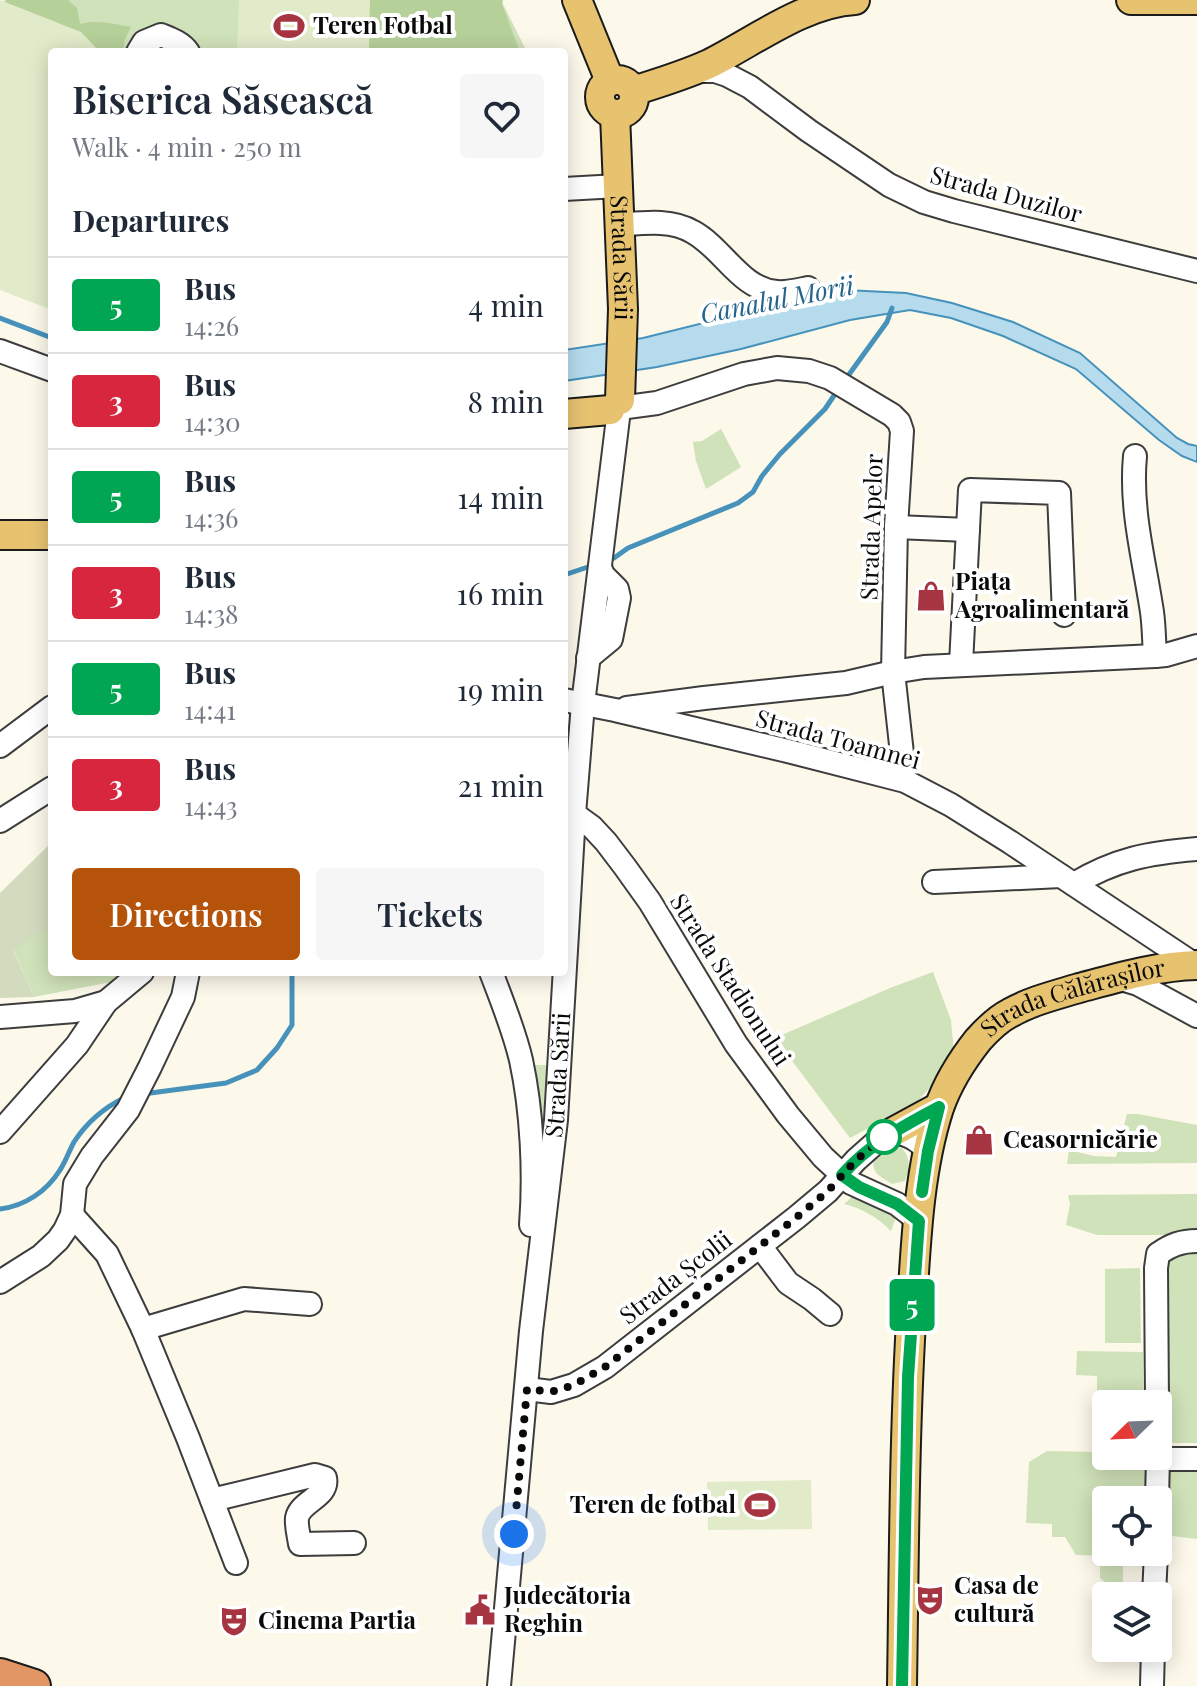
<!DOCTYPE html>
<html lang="en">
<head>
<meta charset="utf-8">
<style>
	body { margin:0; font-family:"Playfair Display",serif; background:#f6f6f7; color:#1f2937; height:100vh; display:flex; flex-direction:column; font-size:30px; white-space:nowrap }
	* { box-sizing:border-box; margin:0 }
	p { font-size:26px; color:#747a83 }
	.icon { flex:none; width:44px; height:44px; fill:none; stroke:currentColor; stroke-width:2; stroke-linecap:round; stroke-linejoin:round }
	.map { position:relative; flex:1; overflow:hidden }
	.side { position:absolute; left:48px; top:48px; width:520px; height:928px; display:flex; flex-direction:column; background:#fff; border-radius:8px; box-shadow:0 4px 20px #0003 }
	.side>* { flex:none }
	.badge { padding:0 16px; border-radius:6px; font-size:28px; line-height:52px }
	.needle { width:52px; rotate:247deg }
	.fabs { position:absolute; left:1092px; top:1390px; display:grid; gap:16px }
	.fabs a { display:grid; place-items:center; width:80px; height:80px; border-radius:8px; background:#fff; box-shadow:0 4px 20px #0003; font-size:40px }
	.you { position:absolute; width:40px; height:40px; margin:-20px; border:6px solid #fff; border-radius:50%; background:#1a73e8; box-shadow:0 0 0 12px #1a73e833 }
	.map>.badge { position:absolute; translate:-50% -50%; box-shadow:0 0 0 4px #fff }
	h2 { padding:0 24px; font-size:30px; line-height:72px }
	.round { display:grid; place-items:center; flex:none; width:84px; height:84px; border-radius:8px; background:#f6f6f7 }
	.head { display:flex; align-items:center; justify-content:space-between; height:136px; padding:0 24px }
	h1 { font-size:38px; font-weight:600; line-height:60px }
	.action { display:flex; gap:16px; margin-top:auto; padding:16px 24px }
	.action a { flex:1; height:92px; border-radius:8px; background:#b45309; color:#fff; font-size:32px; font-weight:600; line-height:92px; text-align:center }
	.action a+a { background:#f6f6f7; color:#1f2937 }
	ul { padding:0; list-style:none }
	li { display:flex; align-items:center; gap:24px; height:96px; padding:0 24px; border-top:2px solid #e0e1e3 }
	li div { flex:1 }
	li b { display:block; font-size:30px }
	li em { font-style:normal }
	li .badge { min-width:88px; font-weight:700; text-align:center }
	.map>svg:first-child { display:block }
</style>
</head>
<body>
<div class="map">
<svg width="1197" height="1686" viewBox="0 0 1197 1686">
	<rect width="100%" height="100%" fill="#fcf8ea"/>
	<!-- green -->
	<g fill="#d0e2b9">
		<polygon points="3,0 501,0 527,52 100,52 47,17"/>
		<polygon points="721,429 741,467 706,489 696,461 693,442 702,441"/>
		<polygon points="52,927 52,972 124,972 111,982 34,997 13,949"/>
		<polygon points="933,972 951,1020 954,1053 940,1076 917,1102 850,1138 775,1038 890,988"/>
		<polygon points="529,1065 559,1065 542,1233"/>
		<polygon points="1127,1114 1138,1114 1197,1125 1197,1163 1067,1164 1069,1150 1094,1156 1116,1157"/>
		<path d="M902,1148c9,11 8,21 3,33l-13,3c-10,-7 -21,-10 -18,-24l17,-11z"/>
		<path d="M862,1194l28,14 5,12 -4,11c-14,-14 -28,-22 -47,-27l8,-7z"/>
		<polygon points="1197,1194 1197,1443 1163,1443 1162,1319 1156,1268 1186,1235 1097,1235 1066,1225 1070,1204 1068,1195"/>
		<polygon points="1140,1268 1141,1343 1105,1343 1105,1269"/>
		<polygon points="1077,1351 1143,1352 1143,1404 1106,1404 1106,1411 1097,1405 1097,1376 1076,1375"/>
		<polygon points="1106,1417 1106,1456 1120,1456 1121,1462 1158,1463 1157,1500 1106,1500 1106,1552 1156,1552 1155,1557 1076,1555 1065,1537 1052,1537 1052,1524 1026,1523 1029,1462 1047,1451 1098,1452 1098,1423"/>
		<polygon points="1163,1459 1197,1459 1197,1539 1164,1535"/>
		<polygon points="1105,1561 1123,1561 1123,1583 1106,1583 1100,1578 1100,1566"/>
	</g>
	<!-- forest -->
	<g fill="#b6d09a">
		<path d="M7,0h61l9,8 3,16c16,-5 35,0 51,3l-6,12 -2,13h-41l-80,-49z"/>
		<polygon points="350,0 503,0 502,4 520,52 366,52"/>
	</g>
	<!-- cemetery -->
	<polygon fill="#d3dbbf" points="52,842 52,927 13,950 34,997 0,998 0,893"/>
	<!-- pitch -->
	<g fill="#e1eac9">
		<polygon points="0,0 81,32 100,52 52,52 52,310 0,290"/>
		<polygon points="239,0 370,0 369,52 237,52"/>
		<polygon points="811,1480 812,1529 708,1530 707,1482"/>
	</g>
	<!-- water -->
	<polygon fill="#b5dbed" stroke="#4692bb" stroke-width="2" points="845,290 906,293 952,303 1013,322 1080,353 1177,438 1188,444 1197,446 1197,462 1182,456 1159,440 1076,369 1003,336 951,318 910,310 850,320 741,349 657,367 564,381 564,350 643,338 796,300"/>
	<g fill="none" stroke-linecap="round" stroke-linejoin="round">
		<!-- stream -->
		<g stroke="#4692bb" stroke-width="5">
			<polyline points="0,318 52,338"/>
			<polyline points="845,380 887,322 892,308"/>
			<polyline points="607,561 614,558 628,548 738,503 753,492 762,476 780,454 825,409 837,391"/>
			<polyline points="564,575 594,565"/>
			<polyline points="143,1094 226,1083 257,1070 277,1048 292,1025 292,972"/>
			<path d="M0,1209c25,-3 47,-18 60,-39 6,-9 9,-19 14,-28 13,-20 31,-35 52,-45"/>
		</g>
		<!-- minor casing -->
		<g stroke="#3d3d3d" stroke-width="26">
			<g id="minor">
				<path d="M138,52l6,-10 17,-7c10,4 21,8 27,17"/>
				<polyline points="693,71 715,71 727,75 750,87 809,131 889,185 924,202 954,211 1197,271"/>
				<polyline points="564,189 618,186"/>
				<path d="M619,225c25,-2 52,-6 74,7 31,17 47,57 84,60 10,1 21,-2 31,-4"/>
				<polyline points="0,351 52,370"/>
				<polyline points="627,407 657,403 744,374 777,368 809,371 830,378 892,415 899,422 902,431 896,527 893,672 905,781"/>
				<path d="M1135,456c-5,53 9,103 17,156 2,14 2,29 3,44"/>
				<polyline points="896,527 968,530"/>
				<polyline points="588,658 611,639 619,598 617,589 603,575 600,567"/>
				<polyline points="961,664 970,490 1059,493 1064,615"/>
				<polyline points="564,700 615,710 792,752 905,781 951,805 1010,842 1195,965"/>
				<polyline points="627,708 704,698 846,683 893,672 924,667 1155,656 1166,655 1197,646"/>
				<polyline points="0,746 52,707"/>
				<polyline points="574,814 592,827 606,842 625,867 650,902 736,1044 788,1115 823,1157 851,1183 897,1204 919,1221"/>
				<polyline points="0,821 52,788"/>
				<polyline points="934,882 1061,876"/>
				<path d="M1074,884c42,-25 74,-31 123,-35"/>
				<path d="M491,972c11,29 23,58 30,88 11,51 14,113 10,165"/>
				<polyline points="1118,978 1138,984 1197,1016"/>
				<polyline points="0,1017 75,1011 106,1002 142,972"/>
				<polyline points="0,1132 77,1045 106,1002"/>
				<polyline points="72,1215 107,1254 143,1329 188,1438 236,1563"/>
				<polyline points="760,1246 788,1283 812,1299 830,1314"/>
				<polyline points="0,1282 41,1256 58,1240 65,1230 72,1215 75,1184 92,1156 128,1110 150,1067 183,997 188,972"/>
				<polyline points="143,1329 244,1299 310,1304"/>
				<path d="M527,1389l24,3 23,-7 31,-18 192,-150 31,-26 28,-31 18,-16 19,-12c16,2 25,8 35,19"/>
				<path d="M1157,1404l-1,-136 2,-14c13,-9 23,-13 39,-13"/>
				<polyline points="1158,1459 1197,1459"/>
				<path d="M212,1500l103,-25 10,3c4,19 -25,23 -28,40 -1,8 2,18 3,26l54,-1"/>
				<polyline points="1157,1500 1158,1456"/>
				<polyline points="1154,1596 1156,1552"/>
				<path id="s1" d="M499,1686l32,-355 25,-211 18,-306 9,-110 35,-286"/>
				<polyline points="1152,1686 1153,1648"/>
			</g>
		</g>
		<!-- major casing -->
		<g stroke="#1b1b1b" stroke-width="32">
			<g id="major">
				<polyline points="577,0 610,81"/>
				<polyline points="1131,0 1197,0"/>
				<circle cx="617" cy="97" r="17"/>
				<path d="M633,91c26,-8 52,-16 76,-27 46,-23 94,-61 146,-64"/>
				<path id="s2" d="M615,114l8,195 -3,91"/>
				<polyline points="564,414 610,410"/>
				<polyline points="0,535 52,535"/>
				<polyline points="893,1132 939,1107"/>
				<path id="s3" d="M902,1686c2,-127 2,-254 10,-381 4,-65 7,-135 27,-197 8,-23 24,-49 39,-68 9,-10 20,-21 32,-27 21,-12 46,-18 69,-25 38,-10 78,-22 118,-23"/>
			</g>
		</g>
		<!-- highway casing -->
		<g stroke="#1b1b1b" stroke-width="36">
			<polyline id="highway" points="0,1675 34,1686"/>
		</g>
		<!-- minor -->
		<use href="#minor" stroke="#fff" stroke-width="22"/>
		<!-- major -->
		<use href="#major" stroke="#e7c370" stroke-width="28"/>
		<!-- highway -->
		<use href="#highway" stroke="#e19663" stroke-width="32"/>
	</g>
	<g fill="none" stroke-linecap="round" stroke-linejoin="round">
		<!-- line casing -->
		<g stroke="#fff" stroke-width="18">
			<path id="line" d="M902,1686l6,-309 11,-156 -22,-17 -38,-17 -17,-12c27,-31 61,-49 97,-68l-11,44 -6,41"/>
		</g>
		<!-- line -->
		<use href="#line" stroke="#00a651" stroke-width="12"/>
		<!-- walk -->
		<polyline stroke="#0a0a0a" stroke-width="8" stroke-dasharray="0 14.4" points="514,1534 527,1389 551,1392 574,1385 605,1367 797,1217 828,1191 856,1160 884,1137"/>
	</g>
	<!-- icons -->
	<defs>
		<g id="stadium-bare" transform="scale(2.4)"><path d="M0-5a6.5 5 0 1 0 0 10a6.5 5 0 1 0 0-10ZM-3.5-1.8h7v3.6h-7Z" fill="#a73541" stroke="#fff" stroke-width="2.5" paint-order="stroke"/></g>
		<g id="shop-bare" transform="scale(2.4)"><path d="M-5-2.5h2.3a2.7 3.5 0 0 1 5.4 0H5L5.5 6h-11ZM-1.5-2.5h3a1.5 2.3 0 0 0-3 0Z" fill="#a73541" stroke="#fff" stroke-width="2.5" paint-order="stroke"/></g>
		<g id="theatre-bare" transform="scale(2.4)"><path d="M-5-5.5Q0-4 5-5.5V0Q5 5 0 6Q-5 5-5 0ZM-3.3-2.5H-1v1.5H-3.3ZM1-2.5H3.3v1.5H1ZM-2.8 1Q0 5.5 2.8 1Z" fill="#a73541" stroke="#fff" stroke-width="2.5" paint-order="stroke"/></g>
		<g id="civic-bare" transform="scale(2.4)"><path d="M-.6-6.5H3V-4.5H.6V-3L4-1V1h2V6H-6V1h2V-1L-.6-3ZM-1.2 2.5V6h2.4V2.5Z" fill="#a73541" stroke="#fff" stroke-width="2.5" paint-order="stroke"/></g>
	</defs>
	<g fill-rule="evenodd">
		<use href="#stadium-bare" x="289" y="26"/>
		<use href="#shop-bare" x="931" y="596"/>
		<use href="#shop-bare" x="979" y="1140"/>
		<use href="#stadium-bare" x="760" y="1505"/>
		<use href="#theatre-bare" x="930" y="1600"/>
		<use href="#civic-bare" x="480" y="1610"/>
		<use href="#theatre-bare" x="234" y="1621"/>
	</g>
	<!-- markers -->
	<circle fill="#fff" stroke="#00a651" stroke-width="4" cx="884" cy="1137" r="16"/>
	<g text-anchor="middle" stroke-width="8" stroke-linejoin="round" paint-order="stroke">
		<!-- poi labels -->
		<g font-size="24" font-weight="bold" fill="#0a0a0a" stroke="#fff" text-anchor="start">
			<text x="313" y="34">Teren Fotbal</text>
			<text x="955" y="590">Piața<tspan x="955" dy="28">Agroalimentară</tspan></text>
			<text x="1003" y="1148">Ceasornicărie</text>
			<text x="736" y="1513" text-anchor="end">Teren de fotbal</text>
			<text x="954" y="1594">Casa de<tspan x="954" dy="28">cultură</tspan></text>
			<text x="504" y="1604">Judecătoria<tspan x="504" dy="28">Reghin</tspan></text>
			<text x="258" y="1629">Cinema Partia</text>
		</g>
		<!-- street labels -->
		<g font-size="24" fill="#0a0a0a" stroke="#fff">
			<text transform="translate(1006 195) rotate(15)" y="8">Strada Duzilor</text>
			<text dy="8" stroke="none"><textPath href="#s2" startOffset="144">Strada Sării</textPath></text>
			<text transform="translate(872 527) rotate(-88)" y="8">Strada Apelor</text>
			<text transform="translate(838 740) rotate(15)" y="8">Strada Toamnei</text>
			<text transform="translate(730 980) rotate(57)" y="8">Strada Stadionului</text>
			<text dy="8" stroke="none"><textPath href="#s3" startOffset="766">Strada Călărașilor</textPath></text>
			<text dy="8" stroke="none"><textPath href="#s1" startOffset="614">Strada Sării</textPath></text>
			<text transform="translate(676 1278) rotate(-38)" y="8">Strada Școlii</text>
		</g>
		<!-- water labels -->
		<g font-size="26" font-style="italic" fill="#25648b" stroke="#fff">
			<text transform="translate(777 300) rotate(-11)" y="9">Canalul Morii</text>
		</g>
	</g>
</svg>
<div class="fabs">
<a><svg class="needle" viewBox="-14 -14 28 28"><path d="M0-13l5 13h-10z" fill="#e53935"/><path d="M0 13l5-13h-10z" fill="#747a83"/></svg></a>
<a><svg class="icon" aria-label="locate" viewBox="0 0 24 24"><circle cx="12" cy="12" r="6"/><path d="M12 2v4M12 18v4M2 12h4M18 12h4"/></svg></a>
<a><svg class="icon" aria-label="layers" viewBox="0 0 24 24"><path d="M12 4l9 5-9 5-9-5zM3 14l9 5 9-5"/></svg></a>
</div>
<div class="you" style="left:514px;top:1534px"></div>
<b class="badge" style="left:912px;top:1305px;background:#00a651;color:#fff">5</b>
<section class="side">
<div class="head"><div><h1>Biserica Săsească</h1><p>Walk · 4 min · 250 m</p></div><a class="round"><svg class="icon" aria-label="heart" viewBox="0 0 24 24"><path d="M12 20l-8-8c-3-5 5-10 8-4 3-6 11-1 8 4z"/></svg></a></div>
<h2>Departures</h2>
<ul>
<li><span class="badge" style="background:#00a651;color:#fff">5</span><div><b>Bus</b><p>14:26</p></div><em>4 min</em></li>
<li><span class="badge" style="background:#d7263d;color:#fff">3</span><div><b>Bus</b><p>14:30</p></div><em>8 min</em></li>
<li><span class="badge" style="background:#00a651;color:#fff">5</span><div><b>Bus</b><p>14:36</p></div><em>14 min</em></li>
<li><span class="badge" style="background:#d7263d;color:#fff">3</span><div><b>Bus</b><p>14:38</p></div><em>16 min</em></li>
<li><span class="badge" style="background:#00a651;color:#fff">5</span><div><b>Bus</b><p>14:41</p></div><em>19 min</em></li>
<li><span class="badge" style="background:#d7263d;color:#fff">3</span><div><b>Bus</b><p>14:43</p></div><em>21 min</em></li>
</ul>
<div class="action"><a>Directions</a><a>Tickets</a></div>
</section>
</div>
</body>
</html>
